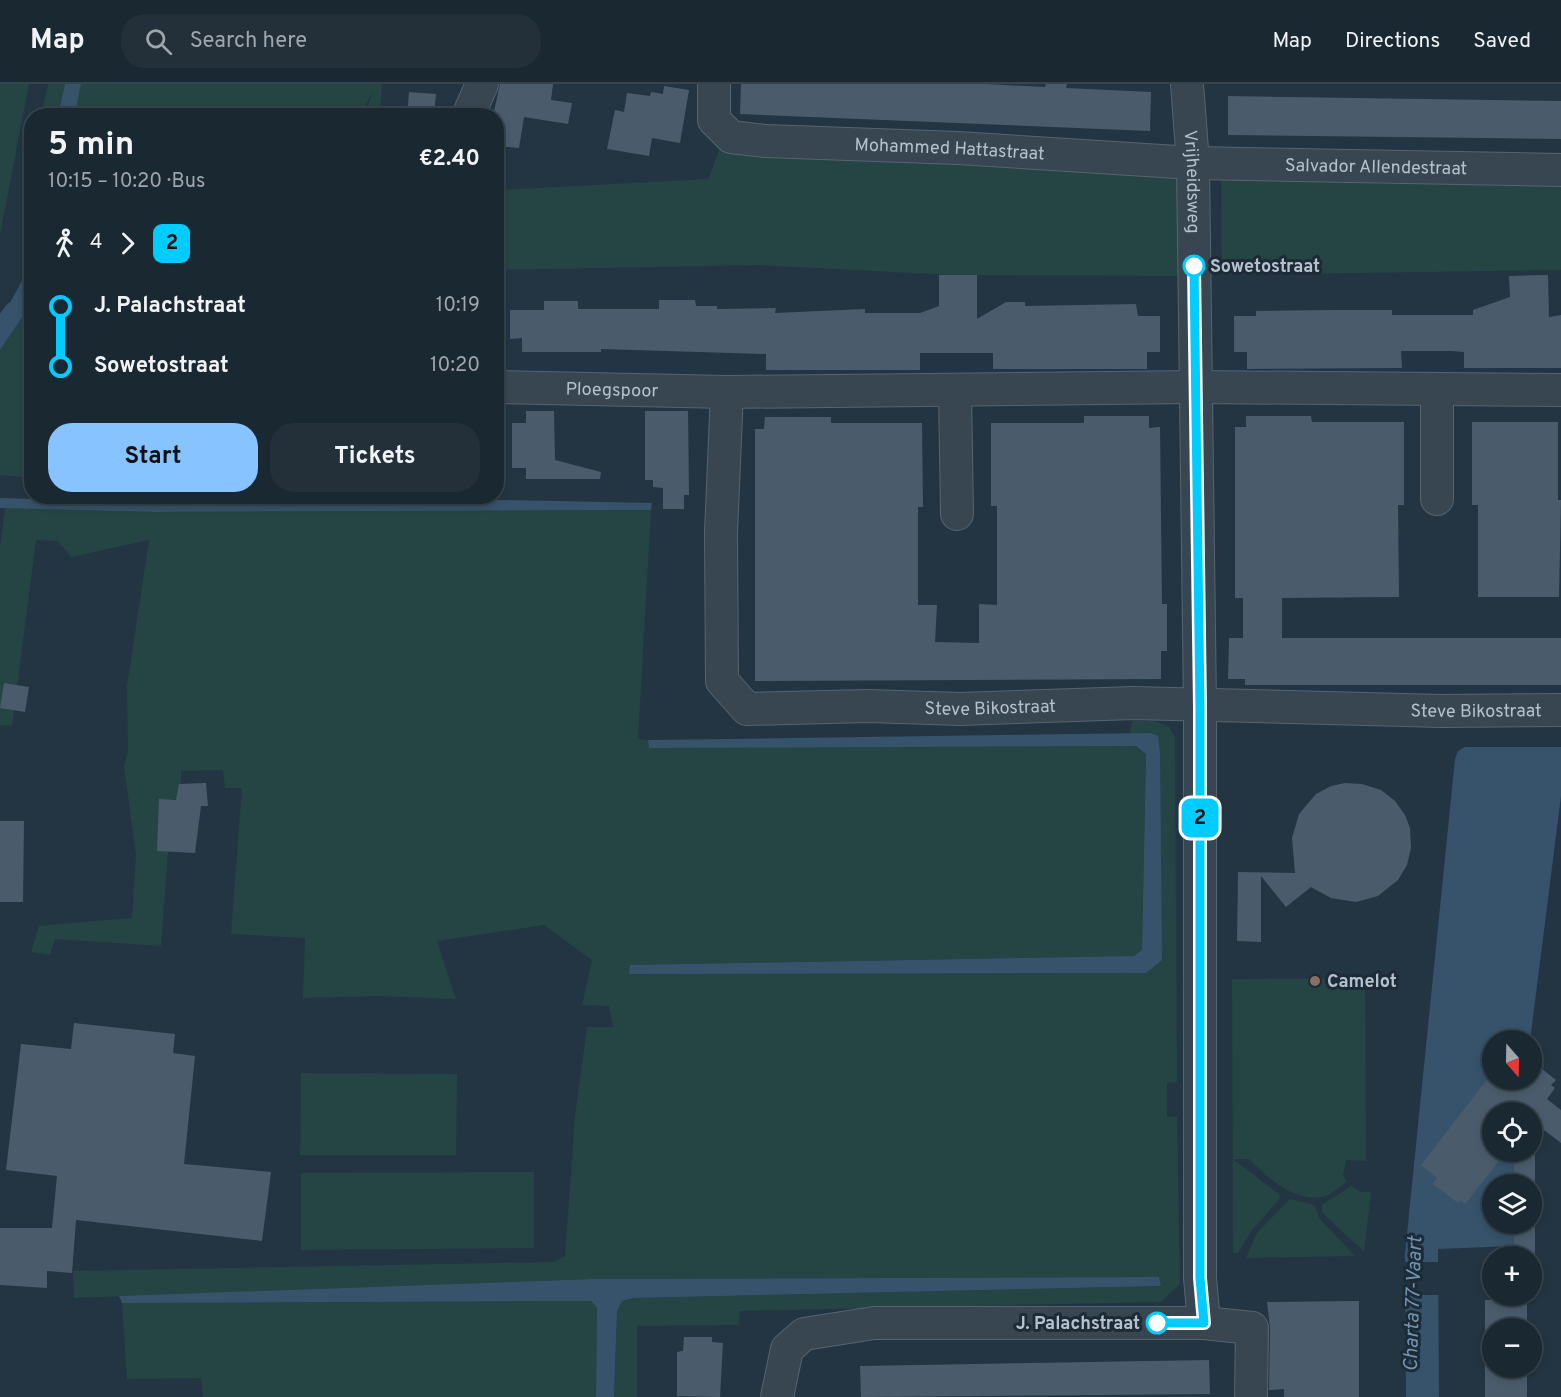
<!DOCTYPE html>
<html lang="en">
<head>
<meta charset="utf-8">
<style>
	body { margin:0; font-family:Overpass,sans-serif; background:#23303a; color:#f1f3f6; height:100vh; display:flex; flex-direction:column; font-size:22px; white-space:nowrap }
	* { box-sizing:border-box; margin:0 }
	p { font-size:20px; color:#9fa6ac }
	.icon { flex:none; width:33px; height:33px; fill:none; stroke:currentColor; stroke-width:2; stroke-linecap:round; stroke-linejoin:round }
	.map { position:relative; flex:1; overflow:hidden }
	.drawer { position:absolute; left:24px; top:24px; width:480px; height:396px; display:flex; flex-direction:column; background:#1a2832; border-radius:24px; box-shadow:0 3px 9px #0003,0 0 0 2px #38444d }
	.drawer>* { flex:none }
	.badge { padding:0 12px; border-radius:9px; font-size:21px; line-height:39px }
	.needle { width:39px; rotate:160deg }
	.buttons { position:absolute; left:1482px; top:946px; display:grid; gap:12px }
	.buttons a { display:grid; place-items:center; width:60px; height:60px; border-radius:50%; background:#1a2832; box-shadow:0 3px 9px #0003,0 0 0 2px #38444d; font-size:30px }
	.map>.badge { position:absolute; translate:-50% -50%; box-shadow:0 0 0 3px #fff }
	.legs { display:flex; align-items:center; gap:9px; height:66px; padding:0 24px; font-size:20px }
	.legs p { margin-inline-start:auto }
	.summary { display:flex; align-items:center; justify-content:space-between; height:102px; padding:0 24px }
	h1 { font-size:33px; font-weight:700; line-height:45px }
	.button { display:flex; gap:12px; margin-top:auto; padding:12px 24px }
	.button a { flex:1; height:69px; border-radius:24px; background:#87c4ff; color:#111; font-size:24px; font-weight:700; line-height:69px; text-align:center }
	.button a+a { background:#23303a; color:#f1f3f6 }
	ul { padding:0 24px; list-style:none }
	li { display:flex; align-items:center; gap:21px; height:60px; font-size:22px }
	li i { display:grid; place-items:center; width:9px; height:100%; margin:0 8px; background:currentColor }
	li i::after { content:''; width:15px; height:15px; margin:-8px; border:4px solid; border-radius:50%; background:#1a2832 }
	li p { margin-inline-start:auto }
	li:first-child i { background:linear-gradient(#0000 50%,currentColor 0) }
	li:last-child i { background:linear-gradient(currentColor 50%,#0000 0) }
	header { display:flex; align-items:center; gap:36px; box-sizing:border-box; height:84px; padding:0 30px; background:#1a2832; border-bottom:2px solid #38444d }
	header strong { font-size:28px }
	nav { display:flex; gap:33px; margin-inline-start:auto; font-size:21px }
	.search { width:420px; height:54px; background:#23303a; display:flex; align-items:center; gap:15px; box-sizing:border-box; padding:0 21px; border-radius:24px; color:#9fa6ac; font-size:22px }
	.map>svg:first-child { display:block }
</style>
</head>
<body>
<header>
<strong>Map</strong>
<div class="search"><svg class="icon" aria-label="search" viewBox="0 0 24 24"><circle cx="10" cy="10" r="6"/><path d="M15 15l6 6"/></svg>Search here</div>
<nav><a>Map</a><a>Directions</a><a>Saved</a></nav>
</header>
<div class="map">
<svg width="1561" height="1313" viewBox="0 0 1561 1313">
	<rect width="100%" height="100%" fill="#233543"/>
	<!-- green -->
	<g fill="#254444">
		<polygon points="0,0 29,0 0,151"/>
		<polygon points="48,0 65,0 58,31 41,32"/>
		<polygon points="81,0 382,0 380,31 364,31 373,7 360,31 75,32"/>
		<polygon points="724,54 1183,88 1185,192 950,191 759,181 497,186 497,106 708,95"/>
		<polygon points="1221,89 1561,96 1561,186 1222,191"/>
		<polygon points="31,212 31,394 0,391 0,266 25,229"/>
		<polygon points="81,412 381,413 74,416"/>
		<polygon points="5,424 153,428 651,426 638,655 648,656 649,663 1136,662 1146,670 1142,867 1134,872 631,881 630,890 1146,889 1153,881 1150,649 1130,650 1132,637 1155,637 1169,643 1175,654 1177,998 1167,999 1167,1033 1177,1033 1180,1200 1161,1218 740,1227 739,1241 637,1242 637,1313 614,1313 617,1227 622,1217 634,1214 1161,1202 1159,1193 592,1195 74,1214 73,1187 553,1178 565,1172 575,1032 587,943 613,943 609,922 582,921 592,876 544,841 437,857 456,915 377,912 303,914 305,854 231,850 242,704 225,704 223,686 181,687 181,714 172,716 161,862 55,855 50,871 31,868 39,842 132,834 136,771 124,682 128,667 127,602 149,456 71,473 58,457 36,456 12,642 0,641 0,464"/>
		<path d="M1365,894l1,183 -20,-1 -3,15 4,7c-7,4 -17,14 -25,15 -30,4 -54,-19 -73,-38h-16l47,36 -1,5 -27,30 -14,23h-5l-1,-274z"/>
		<polygon points="301,989 457,990 456,1071 300,1071"/>
		<polygon points="534,1088 534,1164 301,1166 301,1089"/>
		<polygon points="1351,1102 1361,1108 1371,1108 1364,1168 1322,1128 1322,1121"/>
		<polygon points="1290,1115 1315,1121 1319,1134 1355,1172 1246,1174 1257,1149"/>
		<polygon points="591,1217 597,1224 596,1313 203,1313 201,1294 127,1295 122,1219"/>
	</g>
	<!-- water -->
	<g fill="#36536b">
		<polygon points="65,0 81,0 75,31 58,31"/>
		<polygon points="31,169 31,212 25,229 0,266 0,237 24,193"/>
		<polygon points="0,414 74,416 404,414 652,419 651,426 153,428 0,424"/>
		<polygon points="1150,649 1158,652 1160,669 1162,876 1146,889 629,890 630,881 1134,872 1142,866 1146,670 1136,662 649,664 648,656"/>
		<polygon points="1465,663 1561,663 1561,712 1530,957 1492,957 1492,996 1532,996 1532,969 1544,981 1532,1033 1532,1029 1492,1029 1492,1068 1524,1068 1518,1101 1492,1101 1492,1140 1515,1140 1514,1162 1438,1165 1439,1313 1406,1313 1405,1170 1455,675 1458,667"/>
		<polygon points="1159,1193 1161,1202 634,1214 622,1217 617,1227 614,1313 596,1313 597,1224 591,1217 122,1219 119,1212 592,1195"/>
	</g>
	<!-- pier -->
	<rect fill="#233543" x="1405" y="1178" width="35" height="33"/>
	<g fill="none" stroke-linecap="round" stroke-linejoin="round">
		<!-- stream -->
		<polyline stroke="#36536b" stroke-width="8" points="0,236 10,223"/>
	</g>
	<!-- building -->
	<g fill="#4a5c6c">
		<polygon points="500,0 553,0 551,16 572,19 568,40 524,33 519,64 496,62 496,32 493,32"/>
		<polygon points="741,0 986,0 1045,3 1046,0 1067,0 1066,4 1151,8 1150,47 740,30"/>
		<polygon points="664,2 689,6 680,59 652,54 649,72 607,65 615,26 624,28 627,9 650,12 651,8 663,10"/>
		<polygon points="409,8 436,10 434,32 407,32"/>
		<polygon points="1228,12 1561,17 1561,55 1228,51"/>
		<polygon points="939,191 977,191 977,235 1006,218 1025,218 1025,222 1136,220 1138,232 1160,232 1160,268 1147,268 1147,285 993,285 993,269 920,269 920,286 766,286 766,270 601,265 601,268 522,268 522,254 510,255 510,226 544,226 544,217 578,217 578,225 659,225 659,216 695,216 696,222 717,222 717,225 776,224 775,229 865,225 865,229 920,229 939,222"/>
		<polygon points="1548,191 1549,233 1561,231 1561,284 1464,284 1464,268 1451,267 1401,267 1402,284 1247,285 1247,268 1234,268 1234,232 1256,232 1256,227 1334,226 1392,226 1392,231 1473,231 1473,226 1510,213 1509,192"/>
		<polygon points="526,327 554,327 555,376 601,388 600,395 526,395 526,384 512,384 512,339 526,339"/>
		<polygon points="645,327 688,327 689,411 684,411 684,425 663,425 663,404 653,403 653,396 645,396"/>
		<polygon points="1084,332 1149,332 1149,344 1160,343 1162,520 1167,520 1167,567 1161,567 1161,595 755,597 755,345 764,345 765,333 831,333 831,339 922,339 923,423 918,423 918,521 937,521 935,558 979,559 979,520 997,521 997,422 991,422 991,339 1084,339"/>
		<polygon points="1246,332 1311,332 1312,338 1404,338 1404,421 1398,421 1399,513 1282,514 1282,554 1561,554 1561,601 1245,601 1245,595 1228,595 1229,554 1243,554 1243,514 1235,514 1235,343 1246,343"/>
		<polygon points="1472,338 1558,338 1558,416 1561,416 1559,513 1478,513 1478,421 1472,421"/>
		<polygon points="4,599 29,603 25,628 0,624"/>
		<polygon points="206,699 208,722 201,722 195,769 157,767 159,715 176,716 179,700"/>
		<polygon points="1345,699 1362,700 1381,706 1395,717 1405,731 1410,744 1411,764 1407,781 1398,796 1378,812 1356,818 1331,814 1311,803 1286,823 1261,792 1261,858 1237,857 1238,788 1295,789 1292,754 1299,730 1316,710 1331,702"/>
		<polygon points="0,737 24,737 23,818 0,818"/>
		<polygon points="74,939 175,950 173,969 195,972 184,1080 271,1088 262,1157 76,1136 72,1189 47,1187 47,1204 0,1201 0,1144 52,1144 57,1092 6,1086 21,960 71,965"/>
		<polygon points="1532,977 1556,996 1551,1001 1555,1004 1547,1015 1561,1026 1561,1059 1535,1039 1535,1173 1514,1173 1514,1140 1532,1140 1532,1101 1514,1101 1514,1068 1532,1068 1532,1029 1492,1029 1492,1068 1506,1068 1465,1120 1460,1116 1458,1119 1433,1100 1437,1094 1421,1081 1492,989 1492,996 1532,996"/>
		<polygon points="1485,1216 1527,1216 1527,1245 1492,1245 1492,1284 1527,1284 1527,1313 1485,1313"/>
		<polygon points="1359,1217 1359,1313 1284,1313 1284,1305 1269,1306 1270,1244 1267,1218"/>
		<polygon points="684,1253 712,1253 712,1258 723,1259 720,1313 677,1312 677,1268 683,1267"/>
		<polygon points="1209,1276 1210,1310 861,1313 860,1282"/>
	</g>
	<g fill="none" stroke-linecap="round" stroke-linejoin="round">
		<!-- minor casing -->
		<g stroke="#566470" stroke-width="34">
			<g id="minor">
				<path id="s1" d="M714,0v36l17,17 35,4 192,7 235,15 368,7"/>
				<path id="s2" d="M1187,0l6,79 7,544v571l4,45"/>
				<polyline points="468,32 482,0"/>
				<path id="s3" d="M496,303l231,5 468,-5 366,3"/>
				<polyline points="955,307 957,430"/>
				<path id="s4" d="M727,308l-6,141 1,148 25,28 121,-3 92,3 173,-6 309,8 119,-1"/>
				<polyline points="1437,415 1437,306"/>
				<polyline points="777,1313 787,1265 804,1250 874,1239 1204,1239 1252,1244 1251,1313"/>
			</g>
		</g>
		<!-- minor -->
		<use href="#minor" stroke="#384652" stroke-width="32"/>
	</g>
	<g fill="none" stroke-linecap="round" stroke-linejoin="round">
		<!-- line-1 casing -->
		<g stroke="#fff" stroke-width="14">
			<polyline id="line-1" points="1157,1239 1204,1239 1200,1194 1200,623 1194,182"/>
		</g>
		<!-- line-1 -->
		<use href="#line-1" stroke="#0cf" stroke-width="9"/>
	</g>
	<!-- markers -->
	<g fill="#fff" stroke="#0cf" stroke-width="3">
		<circle cx="1194" cy="182" r="10"/>
		<circle cx="1157" cy="1239" r="10"/>
	</g>
	<circle fill="#8d6e63" stroke="#1d2b38" stroke-width="2" cx="1315" cy="897" r="6"/>
	<g text-anchor="middle" stroke-width="6" stroke-linejoin="round" paint-order="stroke">
		<!-- street labels -->
		<g font-size="18" fill="#b5c1cd" stroke="#1d2b38">
			<text dy="6" stroke="none"><textPath href="#s1" startOffset="279">Mohammed Hattastraat</textPath></text>
			<text dy="6" stroke="none"><textPath href="#s1" startOffset="706">Salvador Allendestraat</textPath></text>
			<text dy="6" stroke="none"><textPath href="#s2" startOffset="98">Vrijheidsweg</textPath></text>
			<text dy="6" stroke="none"><textPath href="#s3" startOffset="116">Ploegspoor</textPath></text>
			<text dy="6" stroke="none"><textPath href="#s4" startOffset="570">Steve Bikostraat</textPath></text>
			<text dy="6" stroke="none"><textPath href="#s4" startOffset="1056">Steve Bikostraat</textPath></text>
		</g>
		<!-- stop labels -->
		<g font-size="18" font-weight="bold" fill="#b5c1cd" stroke="#1d2b38" text-anchor="start">
			<text x="1210" y="188">Sowetostraat</text>
			<text x="1140" y="1245" text-anchor="end">J. Palachstraat</text>
		</g>
		<!-- poi labels -->
		<g font-size="18" font-weight="bold" fill="#b5c1cd" stroke="#1d2b38" text-anchor="start">
			<text x="1327" y="903">Camelot</text>
		</g>
		<!-- water labels -->
		<g font-size="20" font-style="italic" fill="#7296b2" stroke="#1d2b38">
			<text transform="translate(1412 1220) rotate(-88)" y="7">Charta 77-Vaart</text>
		</g>
	</g>
</svg>
<div class="buttons">
<a><svg class="needle" viewBox="-14 -14 28 28"><path d="M0-13l5 13h-10z" fill="#e53935"/><path d="M0 13l5-13h-10z" fill="#9fa6ac"/></svg></a>
<a><svg class="icon" aria-label="locate" viewBox="0 0 24 24"><circle cx="12" cy="12" r="6"/><path d="M12 2v4M12 18v4M2 12h4M18 12h4"/></svg></a>
<a><svg class="icon" aria-label="layers" viewBox="0 0 24 24"><path d="M12 4l9 5-9 5-9-5zM3 14l9 5 9-5"/></svg></a>
<a>+</a>
<a>−</a>
</div>
<b class="badge" style="left:1200px;top:734px;background:#0cf;color:#111">2</b>
<section class="drawer">
<div class="summary"><div><h1>5 min</h1><p>10:15 – 10:20 · Bus</p></div><b>€2.40</b></div>
<div class="legs"><svg class="icon" aria-label="walk" viewBox="0 0 24 24"><circle cx="13" cy="4" r="2"/><path d="M13 8l-2 6 4 7M11 14l-3 7M7 12l3-4h3l4 4"/></svg>4<svg class="icon" aria-label="forward" viewBox="0 0 24 24"><path d="M9 5l7 7-7 7"/></svg><b class="badge" style="background:#0cf;color:#111">2</b></div>
<ul>
<li><i style="color:#0cf"></i><b>J. Palachstraat</b><p>10:19</p></li>
<li><i style="color:#0cf"></i><b>Sowetostraat</b><p>10:20</p></li>
</ul>
<div class="button"><a>Start</a><a>Tickets</a></div>
</section>
</div>
</body>
</html>
